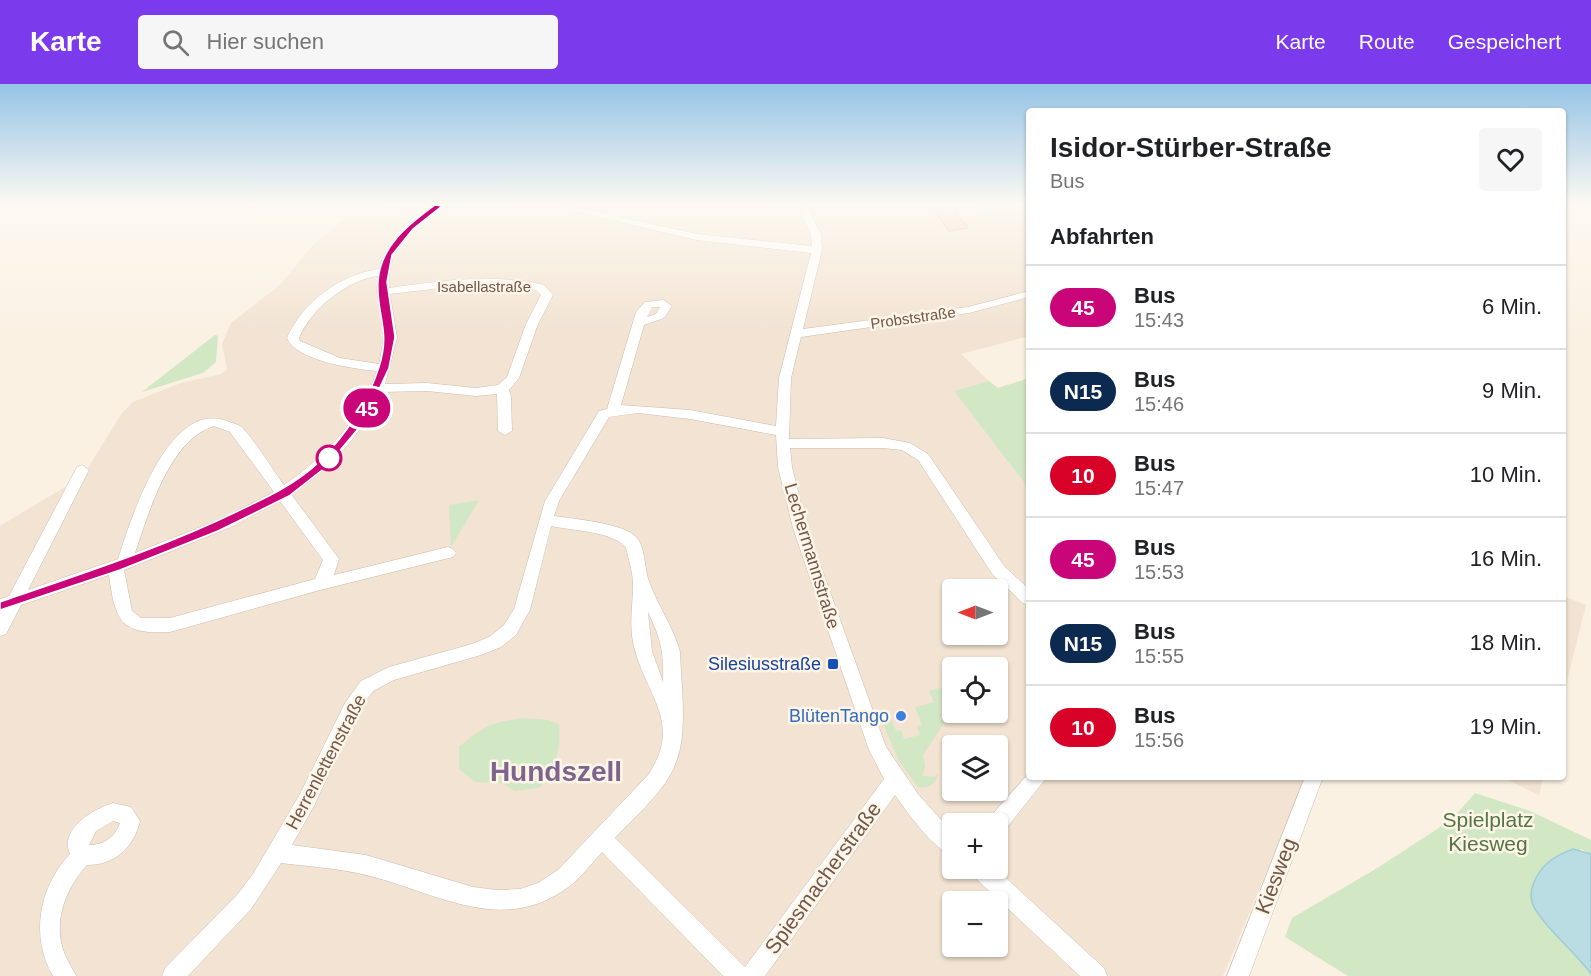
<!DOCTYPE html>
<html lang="de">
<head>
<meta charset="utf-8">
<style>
	body { margin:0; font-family:Helvetica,sans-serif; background:#f6f6f6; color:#202124; height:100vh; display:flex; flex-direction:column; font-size:22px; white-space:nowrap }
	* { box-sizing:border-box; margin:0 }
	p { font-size:20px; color:#757577 }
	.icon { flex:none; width:33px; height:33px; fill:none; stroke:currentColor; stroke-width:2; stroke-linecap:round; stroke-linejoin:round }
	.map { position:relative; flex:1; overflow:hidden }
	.sheet { position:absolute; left:1026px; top:24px; width:540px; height:672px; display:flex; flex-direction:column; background:#fff; border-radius:6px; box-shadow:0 2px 4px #0004 }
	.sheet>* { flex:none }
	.badge { padding:0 12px; border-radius:20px; font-size:21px; line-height:39px }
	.needle { width:39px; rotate:270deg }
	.buttons { position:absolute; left:942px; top:495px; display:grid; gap:12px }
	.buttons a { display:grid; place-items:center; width:66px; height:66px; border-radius:6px; background:#fff; box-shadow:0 2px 4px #0004; font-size:30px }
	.map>.badge { position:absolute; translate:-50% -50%; box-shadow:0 0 0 3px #fff }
	h2 { padding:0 24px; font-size:22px; line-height:54px }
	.round { display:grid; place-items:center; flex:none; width:63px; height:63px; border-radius:6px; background:#f6f6f6 }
	.head { display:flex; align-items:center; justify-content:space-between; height:102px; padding:0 24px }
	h1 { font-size:28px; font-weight:600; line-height:45px }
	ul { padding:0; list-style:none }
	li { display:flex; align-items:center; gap:18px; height:84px; padding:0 24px; border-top:2px solid #e0e0e0 }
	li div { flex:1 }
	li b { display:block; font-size:22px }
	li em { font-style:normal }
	li .badge { min-width:66px; font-weight:700; text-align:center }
	header { display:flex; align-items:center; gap:36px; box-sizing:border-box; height:84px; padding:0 30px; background:#7c3aed; color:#fff }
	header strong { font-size:28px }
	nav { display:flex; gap:33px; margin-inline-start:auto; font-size:21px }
	.search { width:420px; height:54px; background:#f6f6f6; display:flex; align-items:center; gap:15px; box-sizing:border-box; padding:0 21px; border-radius:6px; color:#757577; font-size:22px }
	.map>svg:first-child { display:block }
</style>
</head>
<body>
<header>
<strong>Karte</strong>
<div class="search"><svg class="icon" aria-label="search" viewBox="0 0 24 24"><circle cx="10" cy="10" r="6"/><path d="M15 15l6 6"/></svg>Hier suchen</div>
<nav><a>Karte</a><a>Route</a><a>Gespeichert</a></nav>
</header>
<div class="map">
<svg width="1591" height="892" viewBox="0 0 1591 892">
	<rect width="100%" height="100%" fill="#faf1e3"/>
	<!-- residential -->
	<g fill="#f2e3d2" fill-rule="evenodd">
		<path d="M385,122h644v130l-68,18 28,27 -35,10 75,98v288h277l-83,199h-1223v-450l70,-42 16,-13 36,-58 11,-11 48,-19 40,-9 6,-5 -5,-25 9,-21 50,-39 30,-37 28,-24 23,-12zM952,506h46v44h-46zM952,584h46v44h-46zM952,662h46v44h-46zM952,740h46v44h-46zM952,818h46v44h-46z"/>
		<polygon points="1563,512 1586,521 1563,613"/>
		<polygon points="1502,693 1543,693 1539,711"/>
	</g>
	<!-- education -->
	<polygon fill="#eee0f7" points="973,122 1021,122 1023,127 998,127 998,134 977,134"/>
	<!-- green -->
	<g fill="#d2e7c3">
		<polygon points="215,251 218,252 216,278 203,289 142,308"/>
		<polygon points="1029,294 1029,405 954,307 989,297 998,304"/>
		<polygon points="479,416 451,463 449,421"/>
		<path d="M947,602l5,5v20l-29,44 2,12 -3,9 12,1 4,-3c-3,11 -9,14 -20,13l-19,-26 -18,-43 8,-3 7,16 5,-1 3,9 16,-4 -3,-9 5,-1 -7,-18 19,-5 -5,-11z"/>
		<path d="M524,634l24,2 11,4c2,27 -3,39 -18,63l-26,4 -13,-8 -27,-1 -16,-13v-22c25,-21 33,-25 65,-29z"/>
		<path d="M1475,709l55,18 61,29v14l-10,-5 -50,39c4,39 47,54 60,88h-243l-63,-39 7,-19 87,-51 58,-38 17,-12z"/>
	</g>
	<!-- water -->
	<path fill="#b9dde2" stroke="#a0cdd4" stroke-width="1.5" d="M1573,765l18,5v120c-12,-18 -55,-55 -59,-72 -2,-8 -1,-14 3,-22 8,-17 20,-24 38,-31z"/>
	<!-- building -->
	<polygon fill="#eecfbc" stroke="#e0b69e" stroke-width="1.5" points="931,122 951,122 968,144 949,147"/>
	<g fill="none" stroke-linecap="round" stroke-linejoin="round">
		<!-- street casing -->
		<g stroke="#cdbbad" stroke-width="1">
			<g id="street">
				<path d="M431,122h12c-26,25 -58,38 -54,82 50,-7 105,-15 155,-3l9,10 -15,29 -19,54 -10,12 2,7 1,34 -7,4 -7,-4 -1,-37 -21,2 -49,-5 -46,1c-19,43 -51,76 -90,102l48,65 -5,16 114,-28 5,2 3,4 -3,4 -133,33 -150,42c-50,3 -55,-12 -61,-57l-88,30 -15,29 -6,2v-37l9,-3 68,-129 5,-2 7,5 -61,120 90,-31c13,-40 50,-160 109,-138 4,2 10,3 13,5 11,8 34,46 44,59 43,-29 76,-66 93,-114 -22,-2 -81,-10 -90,-33 15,-36 54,-64 92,-69 6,-27 29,-48 52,-63zM378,192l-1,16 8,40 -6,32 -39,-6 -40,-17 -1,-3c12,-29 48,-58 79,-62zM504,202l32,4 5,5 -15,29 -19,53 -9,8 -22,3 -49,-5 -42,1 12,-46 -7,-44 51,-6zM214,342l16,6 44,60 -53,27 -86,34c14,-41 34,-113 79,-127zM280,417l43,59 -8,19 -145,39h-29l-9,-7 -8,-41 107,-43z"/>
				<path d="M552,122h19l126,28 115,12 -1,-12 -14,-28h10l14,28 1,16 -19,79 165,-22 61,-16v6l-60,16 -168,24 -10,41 -2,61 94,-1 27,5 18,11 77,113 24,22v16l-6,-2 -30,-28 -75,-115 -16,-10 -19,-2h-93l2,19 15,61 79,219 32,47 34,38v23c-20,-7 -44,-42 -57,-60l-130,181h-42l-121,-124c-10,11 -20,24 -31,33 -63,49 -125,13 -190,-6 -33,-10 -66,-12 -100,-16l-30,46 -63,67h-26l3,-8 72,-73 16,-21 47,-80 45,-91 16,-22 28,-14 83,-23 17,-7 15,-12 10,-16 31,-108 54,-90 8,-2 29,-97 9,-10 18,-2 9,6 -8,12 -20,7 -23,80 69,5 86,16 3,-48 32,-125 -114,-13zM652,223h8l-4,7 -9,3zM638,329l52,6 86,16 2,32 15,61 76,222 15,29 -139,188 -130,-129c21,-23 51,-47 61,-76 12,-29 5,-78 4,-110 -6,-24 -21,-44 -30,-68 -6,-14 -4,-32 -12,-45 -11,-16 -65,-20 -84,-23l5,-15 50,-84zM551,442c19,4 65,6 75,22 3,12 7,25 7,37 0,17 -3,33 -1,51 8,56 54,83 16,139l-90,95 -20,13 -18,6 -23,1 -24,-3 -107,-32 -74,-10 22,-39 43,-93 16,-22 21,-11 87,-25 20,-8 15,-12 14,-25zM648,528c13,27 16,40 15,70l-11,-31z"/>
				<polygon points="1029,689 1029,693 1047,693 1004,747 998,749 998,740 987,740 990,733"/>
				<polygon points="1305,693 1323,693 1249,892 1227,892"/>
				<path d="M113,719l18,4 9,14c-6,26 -25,44 -53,44 -22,24 -35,58 -22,90 3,7 8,14 11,21h-23c-23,-40 -14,-89 17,-122 -11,-26 24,-45 43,-51zM113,737l7,2c-5,15 -17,22 -31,22l7,-14z"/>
				<polygon points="969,784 995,784 1104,884 1107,892 1080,892 972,791"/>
			</g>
		</g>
		<!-- street -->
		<use href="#street" fill="#fff" fill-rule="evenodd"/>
	</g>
	<!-- sky -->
	<linearGradient id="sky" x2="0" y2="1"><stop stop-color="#95c4e6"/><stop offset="0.49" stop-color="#fdf9f2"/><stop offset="1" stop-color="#fdf9f2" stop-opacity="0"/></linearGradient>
	<rect width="1591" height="247" fill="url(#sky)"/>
	<!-- line -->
	<path fill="#ca0479" stroke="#fff" stroke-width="1.5" d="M435,121l7,1 -29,23 -21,26 -5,27 8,55 -6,31 -26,55 -37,44 -37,29 -71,35 -98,39 -120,40v-8c77,-27 160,-53 238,-91 28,-13 58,-27 81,-49 26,-26 49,-60 60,-95 12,-37 -3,-53 -1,-85 2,-36 31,-58 57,-77z"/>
	<!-- markers -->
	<circle fill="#fff" stroke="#ca0479" stroke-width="3" cx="329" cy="374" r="12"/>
	<rect fill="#1a4fb4" stroke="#fef5e9" stroke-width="2" x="827" y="574" width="12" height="12" rx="3"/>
	<circle fill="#3f7fe0" stroke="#fef5e9" stroke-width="2" cx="901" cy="632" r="6"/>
	<g text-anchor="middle" stroke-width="5" stroke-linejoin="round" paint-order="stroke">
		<!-- far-street labels -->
		<g font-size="15" fill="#71584b" stroke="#fef5e9">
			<text x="484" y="208">Isabellastraße</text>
			<text transform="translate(913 234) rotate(-8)" y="5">Probststraße</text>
		</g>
		<!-- street labels -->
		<g font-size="18" fill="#71584b" stroke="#fef5e9">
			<text transform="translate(812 472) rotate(73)" y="6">Lechermannstraße</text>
			<text transform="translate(326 678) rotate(-62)" y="6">Herrenlettenstraße</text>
		</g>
		<!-- transit labels -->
		<g font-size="18" fill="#164399" stroke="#fef5e9" text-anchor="end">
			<text x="821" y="586">Silesiusstraße</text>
		</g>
		<!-- shop labels -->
		<g font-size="18" fill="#366cbe" stroke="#fef5e9" text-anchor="end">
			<text x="889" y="638">BlütenTango</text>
		</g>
		<!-- near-park labels -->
		<g font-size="21" fill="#547643" stroke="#fef5e9">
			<text x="1488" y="743">Spielplatz<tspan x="1488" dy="24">Kiesweg</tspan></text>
		</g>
		<!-- near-street labels -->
		<g font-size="21" fill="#71584b" stroke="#fef5e9">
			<text transform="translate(1276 792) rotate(-69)" y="7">Kiesweg</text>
			<text transform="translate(823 794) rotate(-54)" y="7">Spiesmacherstraße</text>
		</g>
		<!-- near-district labels -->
		<g font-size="28" font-weight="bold" fill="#7e638d" stroke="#fef5e9">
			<text x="556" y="697">Hundszell</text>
		</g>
	</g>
</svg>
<div class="buttons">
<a><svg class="needle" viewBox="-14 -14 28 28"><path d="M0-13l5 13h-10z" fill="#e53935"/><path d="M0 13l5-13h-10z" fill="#757577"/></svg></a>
<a><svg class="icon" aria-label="locate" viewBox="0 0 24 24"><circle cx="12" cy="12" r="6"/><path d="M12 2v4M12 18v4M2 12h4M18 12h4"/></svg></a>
<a><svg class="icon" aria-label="layers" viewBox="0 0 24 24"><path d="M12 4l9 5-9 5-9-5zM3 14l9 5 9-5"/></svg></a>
<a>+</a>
<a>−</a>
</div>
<b class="badge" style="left:367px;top:324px;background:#ca0479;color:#fff">45</b>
<section class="sheet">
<div class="head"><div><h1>Isidor-Stürber-Straße</h1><p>Bus</p></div><a class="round"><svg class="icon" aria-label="heart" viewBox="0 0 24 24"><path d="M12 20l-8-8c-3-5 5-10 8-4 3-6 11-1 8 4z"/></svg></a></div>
<h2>Abfahrten</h2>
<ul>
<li><span class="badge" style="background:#ca0479;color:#fff">45</span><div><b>Bus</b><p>15:43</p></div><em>6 Min.</em></li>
<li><span class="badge" style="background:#0c294f;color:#fff">N15</span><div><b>Bus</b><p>15:46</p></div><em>9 Min.</em></li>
<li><span class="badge" style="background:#d80128;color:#fff">10</span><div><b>Bus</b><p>15:47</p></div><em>10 Min.</em></li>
<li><span class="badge" style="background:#ca0479;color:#fff">45</span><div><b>Bus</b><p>15:53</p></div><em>16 Min.</em></li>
<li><span class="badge" style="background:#0c294f;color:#fff">N15</span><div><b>Bus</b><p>15:55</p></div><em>18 Min.</em></li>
<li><span class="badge" style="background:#d80128;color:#fff">10</span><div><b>Bus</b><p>15:56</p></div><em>19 Min.</em></li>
</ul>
</section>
</div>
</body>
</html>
